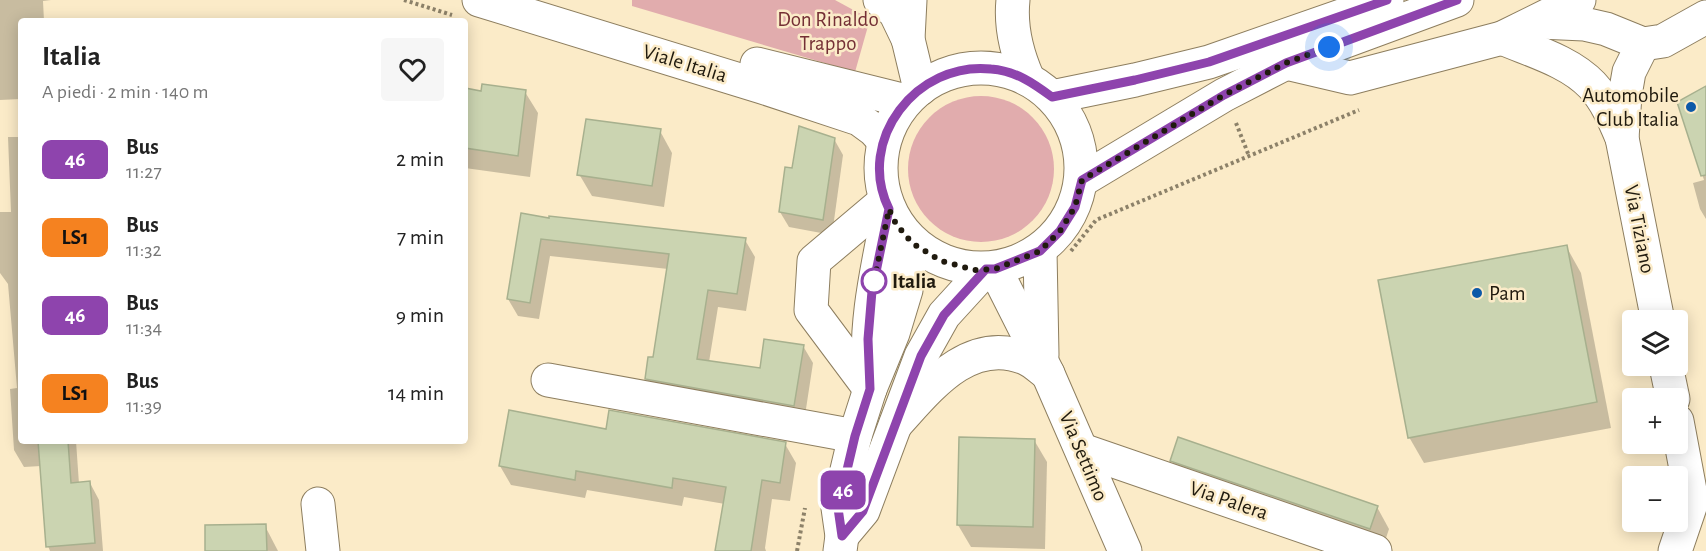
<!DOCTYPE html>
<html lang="it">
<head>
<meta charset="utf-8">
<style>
	body { margin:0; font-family:"Alegreya Sans",sans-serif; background:#f6f6f6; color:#222; height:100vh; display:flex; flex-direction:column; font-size:22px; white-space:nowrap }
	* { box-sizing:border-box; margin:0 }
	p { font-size:20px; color:#767676 }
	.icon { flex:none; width:33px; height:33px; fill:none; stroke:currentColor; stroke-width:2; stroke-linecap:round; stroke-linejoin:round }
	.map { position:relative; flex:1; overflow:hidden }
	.sheet { position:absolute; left:18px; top:18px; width:450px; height:426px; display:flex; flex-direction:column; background:#fff; border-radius:6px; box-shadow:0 3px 15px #0003 }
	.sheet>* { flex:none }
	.badge { padding:0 12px; border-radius:9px; font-size:21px; line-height:39px }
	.buttons { position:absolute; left:1622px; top:310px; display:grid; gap:12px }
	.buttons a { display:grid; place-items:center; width:66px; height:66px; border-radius:6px; background:#fff; box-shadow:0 3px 15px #0003; font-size:30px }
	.you { position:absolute; width:30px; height:30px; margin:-15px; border:4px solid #fff; border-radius:50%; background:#1a73e8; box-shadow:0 0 0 9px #1a73e833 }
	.map>.badge { position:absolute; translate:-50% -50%; box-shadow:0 0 0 3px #fff }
	.round { display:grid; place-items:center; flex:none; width:63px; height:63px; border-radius:6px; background:#f6f6f6 }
	.headline { display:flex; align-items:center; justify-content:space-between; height:102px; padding:0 24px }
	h1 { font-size:28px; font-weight:700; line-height:45px }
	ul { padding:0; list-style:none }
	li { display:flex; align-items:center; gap:18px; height:78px; padding:0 24px }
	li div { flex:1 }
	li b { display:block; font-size:22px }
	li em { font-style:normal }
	li .badge { min-width:66px; font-weight:700; text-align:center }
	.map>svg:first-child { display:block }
</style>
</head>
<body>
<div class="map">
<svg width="1706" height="551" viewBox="0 0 1706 551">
	<rect width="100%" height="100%" fill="#fbebc8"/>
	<!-- green -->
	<g fill="#e1acad">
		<polygon points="632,0 835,0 870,19 855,72 632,6"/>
		<circle cx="981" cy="169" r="73"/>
	</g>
	<!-- shadow -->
	<g fill="#0003">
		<polygon points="0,0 51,0 43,1 44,21 21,21 21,99 0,100"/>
		<polygon points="1706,88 1706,219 1700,209 1693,183 1704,180 1679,103"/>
		<polygon points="465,90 482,92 525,92 538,113 530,177 465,168"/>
		<polygon points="660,131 672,153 664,207 592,196 579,174"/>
		<polygon points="8,137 21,137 21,441 76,441 79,484 90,483 99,500 103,551 50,551 48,546 41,466 24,467 14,450 10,389 17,388 8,284 0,273 0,212 11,212"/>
		<polygon points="834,139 843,155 832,235 789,227 780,212 794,170"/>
		<polygon points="550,219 745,240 755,257 746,311 718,307 709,362 761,370 803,346 813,363 804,422 656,396 646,378 654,359 668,269 550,256 539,319 518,316 508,299"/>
		<polygon points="1566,246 1581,273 1611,428 1424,463 1409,437"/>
		<polygon points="608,430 785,444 796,463 790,501 772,499 765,548 766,551 717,551 725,504 684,497 682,506 587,490 585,498 511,485 500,466"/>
		<polygon points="1034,440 1047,462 1045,549 971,547 958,525"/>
		<polygon points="1172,460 1377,507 1389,529 1382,550 1184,482"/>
		<polygon points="265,526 278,551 207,551"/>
	</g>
	<!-- building -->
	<g fill="#cbd4b1" stroke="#a7b08e" stroke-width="1.5">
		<polygon points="482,84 526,90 518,156 465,148 465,88 481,91"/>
		<polygon points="1706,86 1706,175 1701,176 1677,102"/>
		<polygon points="586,119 661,129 652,186 577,175"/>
		<polygon points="799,126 835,138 823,220 779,212 785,167 792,168"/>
		<polygon points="521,213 549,218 549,216 746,238 737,294 708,290 697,359 760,368 764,339 804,345 794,406 645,379 648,357 653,357 669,254 541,239 530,303 507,299"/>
		<polygon points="1567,245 1597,402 1408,438 1378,280"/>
		<polygon points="509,410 606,429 609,410 786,442 780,483 762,480 751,551 715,551 726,487 673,478 672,488 576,471 575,480 499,466"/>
		<polygon points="959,437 1035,439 1033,527 957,525"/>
		<polygon points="1178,437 1378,506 1370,529 1170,461"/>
		<polygon points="38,441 68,441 71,483 90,481 95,543 46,547"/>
		<polygon points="266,524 267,551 205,551 205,525"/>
	</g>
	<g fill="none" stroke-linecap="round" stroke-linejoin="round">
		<!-- minor casing -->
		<g stroke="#8d7e5f" stroke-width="35">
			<g id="minor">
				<polyline points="880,0 895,12 908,39"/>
				<polyline points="910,0 908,39 920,89"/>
				<path d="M1013,0c-3,28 4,54 15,79"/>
				<polyline points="1540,22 1584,24 1606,29 1643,44 1663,41 1706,17"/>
				<path d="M1502,38c30,13 67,23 90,47 14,15 22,34 30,53"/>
				<polyline points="1643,44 1629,72 1625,95 1622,138 1658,321"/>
				<polyline points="1286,63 1350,78 1502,38 1579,0"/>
				<polyline points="1040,251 1042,355"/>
				<polyline points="995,269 1048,374 1125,551"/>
				<polyline points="1666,366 1673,399"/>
				<polyline points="548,380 855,436"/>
				<polyline points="870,389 811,310 814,261 885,201"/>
				<path d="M870,389c-7,-61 7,-120 19,-180"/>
				<path d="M896,424c32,-35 73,-89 129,-66 8,3 16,11 23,16"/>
				<polyline points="1082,450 1375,551"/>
				<polyline points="318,504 323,551"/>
				<polyline points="1675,551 1692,501 1677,421"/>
			</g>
		</g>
		<!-- major casing -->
		<g stroke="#8d7e5f" stroke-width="35">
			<g id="major">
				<polyline points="479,0 762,87 859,119 874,130 884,141"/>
				<polyline points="757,64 906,101"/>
				<circle cx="981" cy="168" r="100"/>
				<polyline points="1052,97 1135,80 1209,62 1387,0"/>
				<polyline points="1082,180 1224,95 1286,63 1457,0"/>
				<polyline points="842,536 863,511 921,356 944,315 986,269"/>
				<polyline points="840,551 842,536 838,508 855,436 870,389 893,333 906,290 912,243"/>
			</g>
		</g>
		<!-- path -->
		<g stroke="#8c8169" stroke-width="4" stroke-dasharray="3 3" stroke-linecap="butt">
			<polyline points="404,0 452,15"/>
			<polyline points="1236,123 1249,156"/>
			<polyline points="1071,251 1096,220 1359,110"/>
			<polyline points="797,551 805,508"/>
		</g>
		<!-- minor -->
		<use href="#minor" stroke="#fff" stroke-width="33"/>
		<!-- major -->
		<use href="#major" stroke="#fff" stroke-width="33"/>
	</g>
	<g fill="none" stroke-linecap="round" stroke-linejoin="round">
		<!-- line casing -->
		<g stroke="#fff" stroke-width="14">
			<path id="line" d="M1387,0l-178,62 -74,18 -83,17c-19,-14 -36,-26 -61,-28 -74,-8 -136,71 -102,140l-17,82 -4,48 2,50 -15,47 -17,72 4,28 21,-25 58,-155 23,-41 42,-46h9l45,-18 20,-20 15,-24 7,-27 142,-85 62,-32 171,-63"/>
		</g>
		<!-- line -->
		<use href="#line" stroke="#8e44ad" stroke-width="9"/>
		<!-- walk -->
		<polyline stroke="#201a0e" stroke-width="6" stroke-dasharray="0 10.8" points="874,281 872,291 889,209 896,224 912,243 941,261 975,270 995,269 1040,251 1060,231 1075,207 1082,180 1224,95 1286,63 1329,47"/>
	</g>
	<!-- markers -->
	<g fill="#0d59a8" stroke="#fbebc8" stroke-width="2">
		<circle cx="1691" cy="107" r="6"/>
		<circle cx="1477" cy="293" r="6"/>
	</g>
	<circle fill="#fff" stroke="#8e44ad" stroke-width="3" cx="874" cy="281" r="12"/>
	<g text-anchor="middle" stroke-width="5" stroke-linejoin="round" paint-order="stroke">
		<!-- park labels -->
		<g font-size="21" fill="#742f35" stroke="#fbebc8">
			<text x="828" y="26">Don Rinaldo<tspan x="828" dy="24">Trappo</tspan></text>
		</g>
		<!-- street labels -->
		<g font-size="21" fill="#201a0e" stroke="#fbebc8">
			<text transform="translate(685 63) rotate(17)" y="7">Viale Italia</text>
			<text transform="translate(1640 229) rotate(79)" y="7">Via Tiziano</text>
			<text transform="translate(1084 456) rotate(67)" y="7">Via Settimo</text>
			<text transform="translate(1229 500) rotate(19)" y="7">Via Palera</text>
		</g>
		<!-- poi labels -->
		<g font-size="21" fill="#201a0e" stroke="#fbebc8" text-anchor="end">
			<text x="1679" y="102">Automobile<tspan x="1679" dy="24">Club Italia</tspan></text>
			<text x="1489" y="300" text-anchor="start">Pam</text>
		</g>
		<!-- stop labels -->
		<g font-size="21" font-weight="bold" fill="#201a0e" stroke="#fbebc8" text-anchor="start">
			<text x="892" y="288">Italia</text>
		</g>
	</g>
</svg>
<div class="buttons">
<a><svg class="icon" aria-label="layers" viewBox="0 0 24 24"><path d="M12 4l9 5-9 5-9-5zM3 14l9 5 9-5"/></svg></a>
<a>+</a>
<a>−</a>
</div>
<div class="you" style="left:1329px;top:47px"></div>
<b class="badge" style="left:843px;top:490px;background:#8e44ad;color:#fff">46</b>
<section class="sheet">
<div class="headline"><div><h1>Italia</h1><p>A piedi · 2 min · 140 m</p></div><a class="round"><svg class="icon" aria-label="heart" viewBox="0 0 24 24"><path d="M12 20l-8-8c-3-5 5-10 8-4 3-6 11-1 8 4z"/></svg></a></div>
<ul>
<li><span class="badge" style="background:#8e44ad;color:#fff">46</span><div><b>Bus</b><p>11:27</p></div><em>2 min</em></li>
<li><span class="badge" style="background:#f58220;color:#111">LS1</span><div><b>Bus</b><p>11:32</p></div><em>7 min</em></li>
<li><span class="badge" style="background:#8e44ad;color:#fff">46</span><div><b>Bus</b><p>11:34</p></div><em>9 min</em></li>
<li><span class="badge" style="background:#f58220;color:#111">LS1</span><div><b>Bus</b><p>11:39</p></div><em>14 min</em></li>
</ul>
</section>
</div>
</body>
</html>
